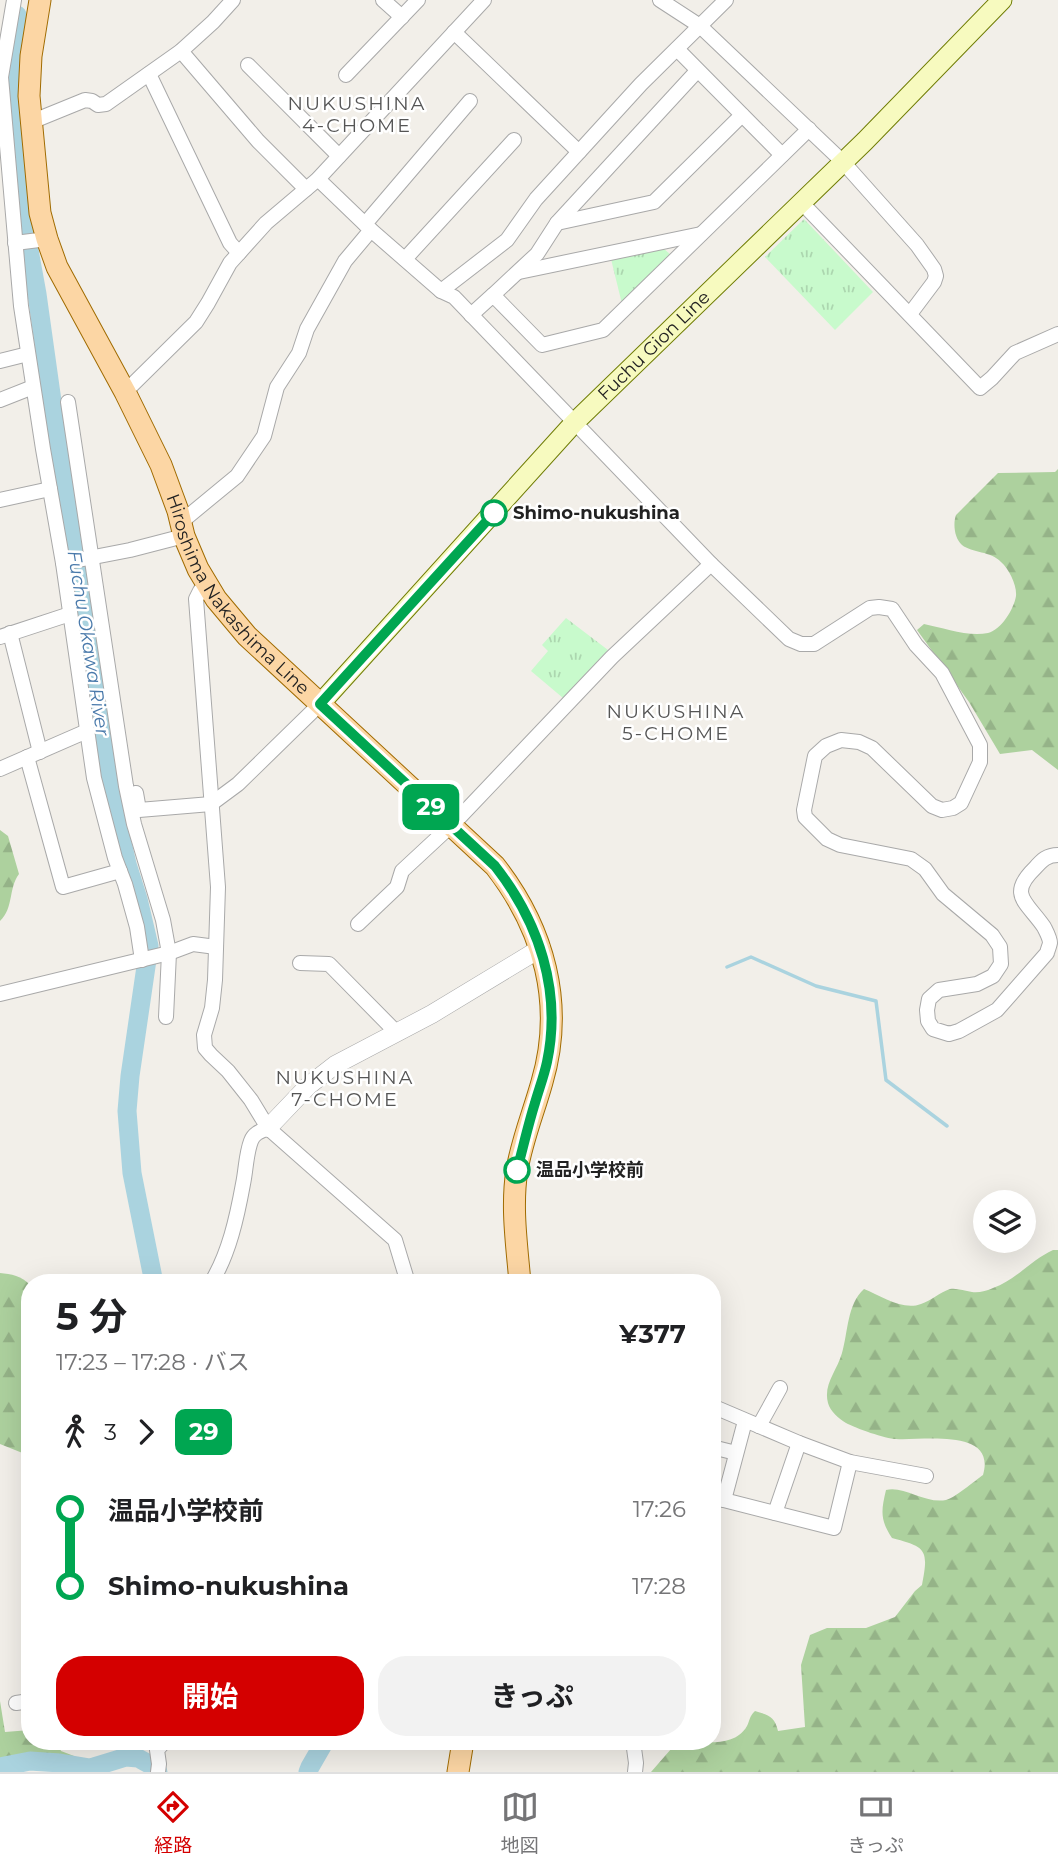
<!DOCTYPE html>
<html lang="ja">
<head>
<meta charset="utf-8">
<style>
	body { margin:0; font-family:Montserrat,"Noto Sans JP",sans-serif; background:#f2f2f2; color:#202124; height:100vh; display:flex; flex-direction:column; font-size:26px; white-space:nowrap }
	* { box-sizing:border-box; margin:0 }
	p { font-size:23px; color:#757577 }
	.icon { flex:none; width:38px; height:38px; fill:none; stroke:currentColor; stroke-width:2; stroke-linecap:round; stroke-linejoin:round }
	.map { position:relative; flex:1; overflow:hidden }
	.drawer { position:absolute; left:21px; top:1274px; width:700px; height:476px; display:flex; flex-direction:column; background:#fff; border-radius:28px; box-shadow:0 7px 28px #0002 }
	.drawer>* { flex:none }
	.badge { padding:0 14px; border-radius:10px; font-size:24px; line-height:46px }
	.controls { position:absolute; left:973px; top:1190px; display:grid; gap:14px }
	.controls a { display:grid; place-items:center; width:63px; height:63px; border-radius:50%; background:#fff; box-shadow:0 7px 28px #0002; font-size:35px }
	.map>.badge { position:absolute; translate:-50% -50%; box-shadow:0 0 0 4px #fff }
	.legs { display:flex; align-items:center; gap:10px; height:77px; padding:0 35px; font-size:23px }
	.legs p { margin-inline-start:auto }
	.overview { display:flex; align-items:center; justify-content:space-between; height:119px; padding:0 35px }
	h1 { font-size:38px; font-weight:700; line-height:52px }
	.cta { display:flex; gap:14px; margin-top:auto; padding:14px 35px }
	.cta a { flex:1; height:80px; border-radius:28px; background:#d40000; color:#fff; font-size:28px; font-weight:700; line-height:80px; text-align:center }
	.cta a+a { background:#f2f2f2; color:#202124 }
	ul { padding:0 35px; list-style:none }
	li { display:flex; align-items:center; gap:24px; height:77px; font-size:26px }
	li i { display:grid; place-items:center; width:10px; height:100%; margin:0 9px; background:currentColor }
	li i::after { content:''; width:18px; height:18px; margin:-9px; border:5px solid; border-radius:50%; background:#fff }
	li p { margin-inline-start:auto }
	li:first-child i { background:linear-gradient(#0000 50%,currentColor 0) }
	li:last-child i { background:linear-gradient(currentColor 50%,#0000 0) }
	.dock { display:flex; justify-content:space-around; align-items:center; height:98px; border-top:2px solid #e0e0e0; background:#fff; font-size:19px; color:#757577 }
	.dock a { display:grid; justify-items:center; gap:4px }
	.dock .current { color:#d40000 }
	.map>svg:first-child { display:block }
</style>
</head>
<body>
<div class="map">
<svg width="1058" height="1772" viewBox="0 0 1058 1772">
	<defs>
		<pattern id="forest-firs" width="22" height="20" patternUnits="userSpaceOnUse" patternTransform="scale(1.75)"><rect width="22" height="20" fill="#add19e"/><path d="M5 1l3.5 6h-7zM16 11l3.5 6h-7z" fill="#95b388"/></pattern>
		<pattern id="park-tufts" width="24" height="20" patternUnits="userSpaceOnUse" patternTransform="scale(1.75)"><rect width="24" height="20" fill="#c8facc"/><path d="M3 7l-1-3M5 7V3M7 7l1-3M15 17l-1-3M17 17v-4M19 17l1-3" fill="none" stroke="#acd6af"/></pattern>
	</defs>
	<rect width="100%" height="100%" fill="#f2efe9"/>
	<!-- forest -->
	<g fill="url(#forest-firs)">
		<path d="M1058,469v301l-26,-20 -32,4 -31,-52 -52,-72 7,-6c20,4 44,13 64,9 13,-3 26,-24 28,-37 1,-11 -7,-27 -15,-34 -10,-11 -29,-9 -39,-17 -8,-7 -9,-22 -6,-30l42,-42 57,-1z"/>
		<path d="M0,830l8,6 11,38c-11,15 -5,34 -19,47z"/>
		<path d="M1053,1250h5v522h-407l27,-31c22,0 56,8 69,-15 3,-6 2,-9 8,-15 13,4 20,5 23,20l27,-4 -4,-62 9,-30 17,-7h39l29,-11 20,-26 7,-6c7,-36 4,-38 -30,-47 -12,-18 -11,-27 -6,-48 17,-5 39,14 60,10 7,-1 30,-20 37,-25 14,-48 -62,-34 -87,-36 -10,0 -41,-11 -50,-16 -7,-4 -16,-12 -18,-20 -5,-19 9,-32 14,-50 6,-20 5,-49 22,-64 17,7 39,22 57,15 10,-3 19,-12 29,-15 8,-1 14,2 22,3 6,1 15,-1 21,-4 23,-8 38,-28 60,-38z"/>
		<path d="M0,1273c11,1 22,3 30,12v171l-30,-12z"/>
		<polygon points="0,1701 5,1732 30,1730 30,1741 57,1741 61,1751 74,1756 74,1765 54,1768 30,1765 6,1772 0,1772"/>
	</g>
	<!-- park -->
	<g fill="url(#park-tufts)">
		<polygon points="804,219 873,292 835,330 765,257"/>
		<polygon points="662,247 672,256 622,304 611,259"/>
		<polygon points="566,618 608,650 563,698 531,671 548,651 542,645"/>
	</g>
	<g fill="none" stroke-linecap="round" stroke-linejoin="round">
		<!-- stream -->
		<polyline stroke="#aad3df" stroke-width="3.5" points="727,967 751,957 816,986 876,1001 886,1080 947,1126"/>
		<!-- river -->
		<g stroke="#aad3df" stroke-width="19">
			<polyline points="17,15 15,26 14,122 23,217 37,294 66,501 100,704 116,816 127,864 138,899 149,946 130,1076 127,1111 132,1173 154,1283"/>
			<polyline points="0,1767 30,1761 60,1763 90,1768 126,1757 138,1758 149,1764 158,1772"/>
			<polyline points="308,1772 310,1767 325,1741"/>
		</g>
		<!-- minor casing -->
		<g stroke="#a9a9a9" stroke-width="16">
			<g id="minor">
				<polyline points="14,0 1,77 21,306 43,449 63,563 94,778 115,858 125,884 137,927 142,960"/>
				<polyline points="383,0 402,17"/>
				<polyline points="660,0 700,26 843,162 917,245 934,269 936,276 934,282 910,314"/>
				<polyline points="454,32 579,152"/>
				<polyline points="677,49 782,155"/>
				<polyline points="181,51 258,141 306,189"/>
				<polyline points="248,65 339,156"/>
				<polyline points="149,74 230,243 239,253"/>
				<polyline points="346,75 418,0"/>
				<polyline points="31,122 85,100 92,101 98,105 106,104 181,51 213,22 233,0"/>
				<path d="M318,179l53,51 70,61 13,6 257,267 78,75 12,5h13l56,-36 9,-1 13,2 24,36 26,28 38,72v17l-19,41 -8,5 -11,2 -10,-4 -60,-58 -13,-6 -18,-2 -15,6 -11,10 -11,54 1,7 22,22 13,6 71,14 14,10 18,25 49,41 8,12 1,17 -8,12 -16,8 -38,6 -10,9 -2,11 1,11 5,8 16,5 10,-3 38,-21 50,-57c0,-1 3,-9 3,-10 0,-5 -4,-12 -6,-16 -17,-25 -37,-32 -9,-59 7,-8 12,-13 23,-13"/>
				<polyline points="802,203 980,388 992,378 1015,353 1058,334"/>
				<polyline points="557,223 654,202 742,115"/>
				<polyline points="365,224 470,101"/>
				<polyline points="15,243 47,239"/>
				<polyline points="405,259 514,140"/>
				<polyline points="519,272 701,234"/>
				<polyline points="441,291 507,240 536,199 641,84 726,0"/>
				<polyline points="493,295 537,254 557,223 697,71"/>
				<polyline points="471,315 493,295 542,345 603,330 809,129"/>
				<polyline points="0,361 28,354"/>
				<polyline points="125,392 196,322 208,303 230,263 266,223 318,179 484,0"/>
				<polyline points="0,400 33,387"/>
				<polyline points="68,402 126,786 134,824 163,920 169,953 166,1017"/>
				<polyline points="0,500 50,489"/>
				<polyline points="180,519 186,518 237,476 264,436 277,387 299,353 307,329 345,261 371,230"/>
				<polyline points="63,563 130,550 184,536"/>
				<polyline points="206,584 200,591 196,599 218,887 215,980 212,1008 204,1035 205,1048 211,1055 228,1071 251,1100 268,1128 395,1240 408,1283"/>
				<polyline points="10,633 40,752"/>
				<polyline points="0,637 70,614"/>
				<polyline points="27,757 63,887 120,871"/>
				<polyline points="0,769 87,731"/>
				<polyline points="136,793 139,810 211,804 238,784 320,704"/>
				<polyline points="358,924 397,887 402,871 457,820 612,657 711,564"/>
				<polyline points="300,963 329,964 396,1032"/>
				<polyline points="0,994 169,953 193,944 216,947"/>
				<path d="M211,1283c18,-29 26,-66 32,-99 3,-14 3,-30 8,-43 3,-8 10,-10 17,-13"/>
				<polyline points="712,1406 799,1443 850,1462 926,1476"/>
				<polyline points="759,1426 780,1388"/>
				<polyline points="712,1447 736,1453"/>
				<polyline points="712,1497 834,1528 850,1462"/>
				<polyline points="724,1500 745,1421"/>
				<polyline points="775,1513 799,1443"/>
				<polyline points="16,1703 30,1701"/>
				<polyline points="633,1741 636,1763 635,1772"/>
				<polyline points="158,1772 159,1764 157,1750 165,1741"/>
			</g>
		</g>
		<!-- tertiary casing -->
		<g stroke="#a9a9a9" stroke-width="19">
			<polyline id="tertiary" points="268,1128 308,1086 335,1065 432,1014 541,948"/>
		</g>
		<!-- secondary casing -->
		<g stroke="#707d05" stroke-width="21">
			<g id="secondary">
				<path id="s1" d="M320,704l254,-281 291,-282 137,-141"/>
			</g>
		</g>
		<!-- primary casing -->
		<g stroke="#a06b00" stroke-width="23">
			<g id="primary">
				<path id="s2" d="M40,0l-9,56 -2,40 11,117 7,26 10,28 68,125 36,73 17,46 6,25 14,33 18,30 31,37 248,230c49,63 70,138 47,216 -8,29 -20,58 -25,88 -6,37 0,76 3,113"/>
				<polyline points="458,1772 463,1741"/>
			</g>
		</g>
		<!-- minor -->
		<use href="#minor" stroke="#fff" stroke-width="14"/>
		<!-- tertiary -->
		<use href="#tertiary" stroke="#fff" stroke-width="18"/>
		<!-- secondary -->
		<use href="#secondary" stroke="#f7fabf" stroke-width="19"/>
		<!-- primary -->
		<use href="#primary" stroke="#fcd6a4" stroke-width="21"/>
	</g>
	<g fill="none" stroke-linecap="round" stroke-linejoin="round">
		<!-- line-1 casing -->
		<g stroke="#fff" stroke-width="16">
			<path id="line-1" d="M494,513l-174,191 175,162c44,56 67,125 52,196 -3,14 -8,27 -12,41 -7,22 -12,45 -18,67"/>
		</g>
		<!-- line-1 -->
		<use href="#line-1" stroke="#00a651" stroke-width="10"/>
	</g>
	<!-- markers -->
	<g fill="#fff" stroke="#00a651" stroke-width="3.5">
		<circle cx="494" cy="513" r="12"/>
		<circle cx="517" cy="1170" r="12"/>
	</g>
	<g text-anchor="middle" stroke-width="5" stroke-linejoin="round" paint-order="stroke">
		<!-- street labels -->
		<g font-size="18" fill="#222" stroke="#fff">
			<text dy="6" stroke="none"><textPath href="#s1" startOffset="490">Fuchu Gion Line</textPath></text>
			<text dy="6" stroke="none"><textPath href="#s2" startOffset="648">Hiroshima Nakashima Line</textPath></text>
		</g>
		<!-- stop labels -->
		<g font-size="18" font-weight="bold" fill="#222" stroke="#fff" text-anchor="start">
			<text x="513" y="519">Shimo-nukushina</text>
			<text x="536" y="1176">温品小学校前</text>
		</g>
		<!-- neighbourhood labels -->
		<g font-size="19" letter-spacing="2" fill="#555" stroke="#fff">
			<text x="357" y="110">NUKUSHINA<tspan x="357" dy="22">4-CHOME</tspan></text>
			<text x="676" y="718">NUKUSHINA<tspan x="676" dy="22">5-CHOME</tspan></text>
			<text x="345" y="1084">NUKUSHINA<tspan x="345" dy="22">7-CHOME</tspan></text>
		</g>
		<!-- water labels -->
		<g font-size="19" font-style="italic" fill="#4a7aab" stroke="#fff">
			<text transform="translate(89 643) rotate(81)" y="7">Fuchu Okawa River</text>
		</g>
	</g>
</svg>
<div class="controls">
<a><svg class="icon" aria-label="layers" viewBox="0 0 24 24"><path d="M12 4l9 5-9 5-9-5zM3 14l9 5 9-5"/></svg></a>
</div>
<b class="badge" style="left:431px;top:807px;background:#00a651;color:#fff">29</b>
<section class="drawer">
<div class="overview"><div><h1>5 分</h1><p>17:23 – 17:28 · バス</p></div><b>¥377</b></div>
<div class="legs"><svg class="icon" aria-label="walk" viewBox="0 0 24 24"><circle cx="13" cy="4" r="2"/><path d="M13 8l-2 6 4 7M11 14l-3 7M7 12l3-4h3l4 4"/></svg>3<svg class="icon" aria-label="forward" viewBox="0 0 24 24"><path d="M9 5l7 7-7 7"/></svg><b class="badge" style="background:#00a651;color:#fff">29</b></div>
<ul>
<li><i style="color:#00a651"></i><b>温品小学校前</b><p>17:26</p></li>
<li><i style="color:#00a651"></i><b>Shimo-nukushina</b><p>17:28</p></li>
</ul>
<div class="cta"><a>開始</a><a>きっぷ</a></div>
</section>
</div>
<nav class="dock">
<a class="current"><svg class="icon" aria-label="directions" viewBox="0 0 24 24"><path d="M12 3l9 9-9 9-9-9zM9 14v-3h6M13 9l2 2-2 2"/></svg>経路</a>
<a><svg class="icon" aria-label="map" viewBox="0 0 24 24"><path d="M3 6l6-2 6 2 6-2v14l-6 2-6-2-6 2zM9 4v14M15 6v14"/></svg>地図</a>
<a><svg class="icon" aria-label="tickets" viewBox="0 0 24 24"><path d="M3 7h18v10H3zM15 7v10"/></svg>きっぷ</a>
</nav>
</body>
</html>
